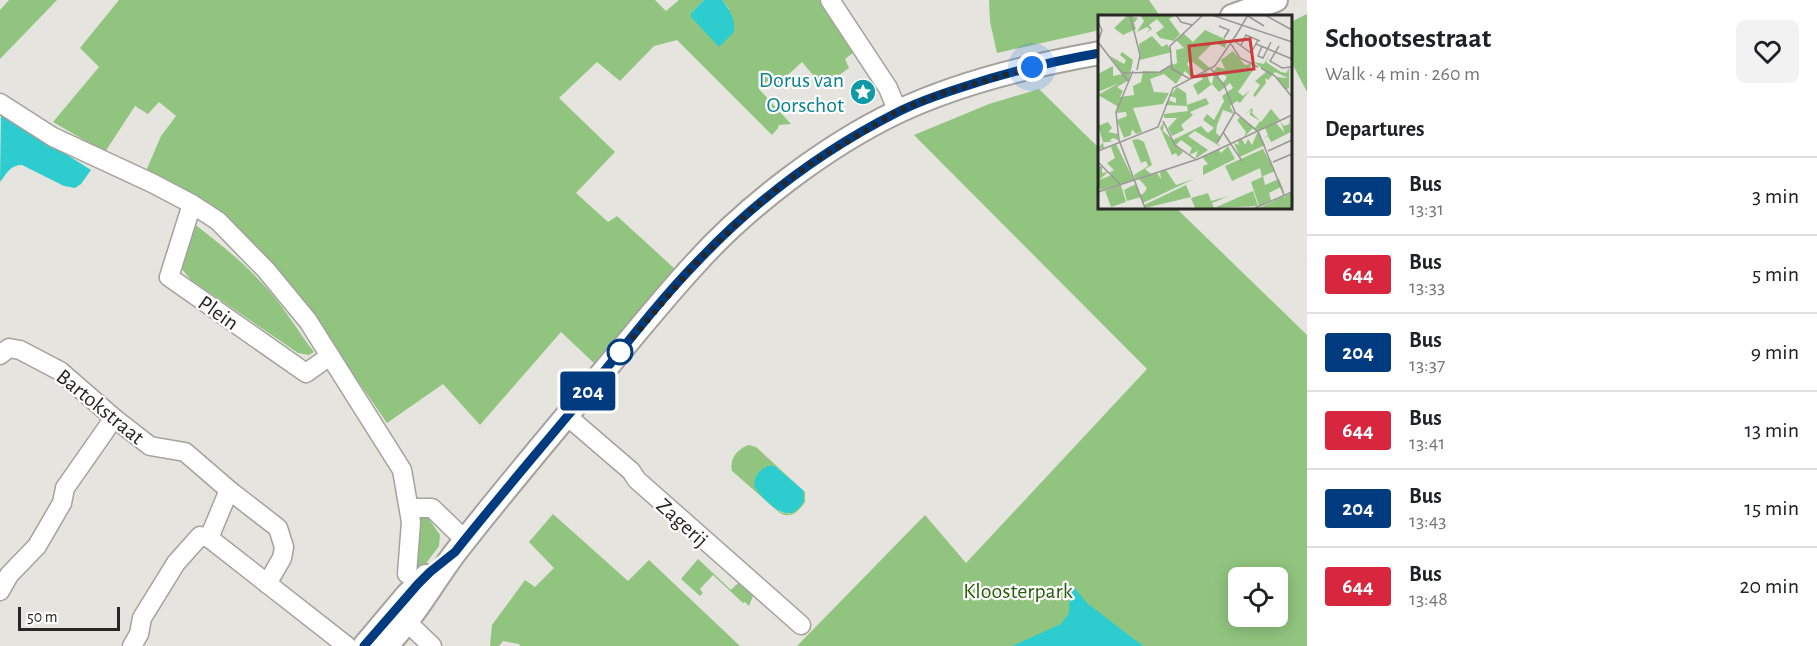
<!DOCTYPE html>
<html lang="en">
<head>
<meta charset="utf-8">
<style>
	body { margin:0; font-family:"Alegreya Sans",sans-serif; background:#f2f2f2; color:#202124; height:100vh; display:flex; flex-direction:column; font-size:22px; white-space:nowrap }
	* { box-sizing:border-box; margin:0 }
	p { font-size:20px; color:#757577 }
	.icon { flex:none; width:33px; height:33px; fill:none; stroke:currentColor; stroke-width:2; stroke-linecap:round; stroke-linejoin:round }
	.map { position:relative; flex:1; overflow:hidden }
	.details { display:flex; flex-direction:column; background:#fff; width:510px }
	.details>* { flex:none }
	.badge { padding:0 12px; border-radius:4px; font-size:21px; line-height:39px }
	.controls { position:absolute; left:1228px; top:567px; display:grid; gap:12px }
	.controls a { display:grid; place-items:center; width:60px; height:60px; border-radius:9px; background:#fff; box-shadow:0 3px 15px #0003; font-size:30px }
	.scale { position:absolute; left:18px; bottom:15px; width:102px; box-sizing:border-box; padding-left:6px; border:3px solid #282725; border-top:0; font-size:16px; line-height:21px; white-space:nowrap; color:#282725; -webkit-text-stroke:4px #fff; paint-order:stroke }
	.you { position:absolute; width:30px; height:30px; margin:-15px; border:4px solid #fff; border-radius:50%; background:#1a73e8; box-shadow:0 0 0 9px #1a73e833 }
	.map>.badge { position:absolute; translate:-50% -50%; box-shadow:0 0 0 3px #fff }
	h2 { padding:0 18px; font-size:22px; line-height:54px }
	.round { display:grid; place-items:center; flex:none; width:63px; height:63px; border-radius:9px; background:#f2f2f2 }
	.headline { display:flex; align-items:center; justify-content:space-between; height:102px; padding:0 18px }
	h1 { font-size:28px; font-weight:700; line-height:45px }
	ul { padding:0; list-style:none }
	li { display:flex; align-items:center; gap:18px; height:78px; padding:0 18px; border-top:2px solid #e0e0e0 }
	li div { flex:1 }
	li b { display:block; font-size:22px }
	li em { font-style:normal }
	li .badge { min-width:66px; font-weight:700; text-align:center }
	main { display:flex; flex:1; min-height:0 }
	.map>svg:first-child { display:block }
</style>
</head>
<body>
<main>
<div class="map">
<svg width="1307" height="646" viewBox="0 0 1307 646">
	<rect width="100%" height="100%" fill="#e6e4df"/>
	<!-- green -->
	<g fill="#91c57f" fill-rule="evenodd">
		<polygon points="9,0 57,0 0,59 0,10"/>
		<polygon points="119,0 655,0 666,11 679,0 704,0 691,13 729,9 722,0 824,0 858,49 845,59 849,68 823,87 802,62 779,83 772,77 759,89 791,124 779,125 778,128 772,135 677,40 654,46 620,81 597,62 559,98 615,152 576,193 608,222 617,216 675,269 594,363 561,332 480,425 443,384 387,423 299,296 257,249 146,171 161,136 176,116 159,102 148,114 135,106 105,152 53,122 99,67 80,48"/>
		<polygon points="989,0 1149,0 1160,16 1100,16 1100,30 997,53 990,22"/>
		<polygon points="1307,14 1307,92 1291,61 1291,22"/>
		<path d="M1039,89l61,60v58h75l132,128v311h-510l128,-131 41,48 181,-194 -233,-234 75,-31zM1239,578h39v38h-39z"/>
		<path d="M193,223c23,18 47,36 67,58 22,22 36,48 54,71l-5,3 -11,-2 -107,-73 -11,-13z"/>
		<path d="M749,445l7,2 49,45v10c-7,10 -14,17 -25,11l-48,-42c-3,-12 6,-23 17,-26zM772,465l4,2 27,23 -13,24 -10,-2 -25,-24z"/>
		<polygon points="421,508 440,535 439,546 412,582 416,514"/>
		<polygon points="553,514 628,581 649,560 740,646 520,646 519,644 503,641 499,646 490,646 492,625 525,580 535,587 554,568 529,542"/>
		<polygon points="698,559 731,590 738,583 753,596 749,606 745,602 743,603 713,575 700,589 703,593 700,596 681,579"/>
	</g>
	<!-- water -->
	<g fill="#2dccce">
		<path d="M704,0h18c8,10 13,19 12,32l-15,15 -28,-30v-4z"/>
		<path d="M1,113l90,57 -10,14 -6,4 -11,-2 -42,-21c-12,0 -15,8 -22,17z"/>
		<path d="M772,465l4,2 27,23 1,11c-14,27 -37,3 -49,-13 -3,-11 6,-21 17,-23z"/>
		<polygon points="1073,586 1087,603 1143,646 1012,646 1061,624 1069,613 1070,588"/>
	</g>
	<g fill="none" stroke-linecap="round" stroke-linejoin="round">
		<!-- minor casing -->
		<g stroke="#a4a29d" stroke-width="21">
			<g id="minor">
				<polyline points="830,0 888,88 898,112"/>
				<polyline points="0,103 53,137 152,183 192,204 218,221 266,270 308,321 402,470 411,522 407,574"/>
				<polyline points="192,204 169,277 306,373 330,356"/>
				<polyline points="0,355 9,348 20,350 60,371 114,418 150,446 185,452 229,490 278,528 284,547 282,558 267,584"/>
				<polyline points="567,416 631,471 637,480 801,625"/>
				<polyline points="229,490 209,538 347,646"/>
				<polyline points="409,508 432,508 465,540"/>
				<polyline points="0,591 9,575 37,546 62,503 65,488 114,418"/>
				<polyline points="406,611 407,622 432,646"/>
				<polyline points="132,646 139,634 142,618 176,563 200,536 209,538"/>
			</g>
		</g>
		<!-- major casing -->
		<g stroke="#a4a29d" stroke-width="26">
			<g id="major">
				<polyline points="1232,16 1276,0"/>
				<polyline points="364,646 406,596 426,576"/>
				<path d="M387,646c7,-9 15,-17 21,-26 18,-23 32,-48 50,-71 45,-58 93,-114 140,-171 32,-38 63,-77 97,-114 52,-58 131,-118 202,-152 63,-30 135,-47 203,-59"/>
			</g>
		</g>
		<!-- minor -->
		<use href="#minor" stroke="#fff" stroke-width="18"/>
		<!-- major -->
		<use href="#major" stroke="#fff" stroke-width="22"/>
	</g>
	<g fill="none" stroke-linecap="round" stroke-linejoin="round">
		<!-- line casing -->
		<g stroke="#fff" stroke-width="14">
			<path id="line" d="M364,646l54,-62 12,-12 25,-20c42,-53 87,-105 130,-157 36,-44 72,-92 112,-133 57,-60 124,-111 199,-149 21,-11 45,-19 67,-26 45,-15 91,-26 137,-34"/>
		</g>
		<!-- line -->
		<use href="#line" stroke="#003b80" stroke-width="9"/>
		<!-- walk -->
		<polyline stroke="#282725" stroke-width="6" stroke-dasharray="0 10.8" points="620,352 613,361 696,263 746,215 778,188 815,161 898,111 943,93 1032,67"/>
	</g>
	<!-- icons -->
	<defs>
		<g id="sight-disc" transform="scale(1.35)"><circle r="9.5" fill="#0f9aa8" stroke="#fff"/><path d="M0-6L1.8-2.2L6-1.7L2.9 1.2L3.7 5.4L0 3.3L-3.7 5.4L-2.9 1.2L-6-1.7L-1.8-2.2Z" fill="#fff"/></g>
	</defs>
	<g fill-rule="evenodd">
		<use href="#sight-disc" x="863" y="92"/>
	</g>
	<!-- markers -->
	<circle fill="#fff" stroke="#003b80" stroke-width="3" cx="620" cy="352" r="12"/>
	<g text-anchor="middle" stroke-width="4.5" stroke-linejoin="round" paint-order="stroke">
		<!-- culture labels -->
		<g font-size="22" fill="#0d838f" stroke="#fff" text-anchor="end">
			<text x="844" y="87">Dorus van<tspan x="844" dy="25">Oorschot</tspan></text>
		</g>
		<!-- street labels -->
		<g font-size="22" fill="#282725" stroke="#fff">
			<text transform="translate(219 312) rotate(35)" y="8">Plein</text>
			<text transform="translate(101 406) rotate(39)" y="8">Bartokstraat</text>
			<text transform="translate(683 522) rotate(42)" y="8">Zagerij</text>
		</g>
		<!-- park labels -->
		<g font-size="22" fill="#285d0c" stroke="#fff">
			<text x="1018" y="598">Kloosterpark</text>
		</g>
	</g>
	<!-- overview -->
	<g transform="translate(1098 15)">
		<rect width="194" height="194" fill="#e6e4df"/>
		<path d="M30,0l10,3 -4,5 2,6 -13,6 -9,-7zM42,0h36l-7,4 11,15 -6,7 -14,-3 -4,-5 8,-6 -7,-8 -8,6 3,4 -6,4 4,-4 -3,-2 -10,5 7,-11zM107,15l22,10 -2,8 -11,-6 -16,16 12,10 -6,3 -14,-11 -3,4 7,11 -3,2 -6,-6 -9,13 -12,-10 -14,5 4,13 15,1 -6,11 -30,4 9,24 -6,2 -4,-5 -1,6 -7,3 -7,-18 10,-4 -1,-4 -10,1 1,-7 -19,-11 21,-12 -21,9v-18l15,-8v10l10,-2 -13,-18 14,8 2,-4 -6,-5 2,-3 11,8 -4,20 -12,7 6,4 -3,6 14,-2 -1,-9 8,-4 2,-11 17,1 17,-9 -1,-13 8,-2 -8,-8 7,-7 10,9zM54,21l10,11 5,-3 5,8 -32,8 -1,-16zM173,35l-5,12 15,10 5,1 3,-5v20l-3,2 -10,-13 12,1 -13,-6 -7,8 -3,-2 1,5 -11,14 -2,-2 7,-10 -5,-4 11,-9 -12,-10 10,2zM135,36l12,14 6,-1 -2,8 7,-6 -18,26 5,4 7,-6 -10,13 -3,-2 -7,5 4,8 -11,-4 -6,15 -1,8 5,4 -4,6 4,4 -26,-16 -7,5 20,14 -13,9 3,-8 -9,4 3,-7 -11,-8 -5,5 7,7 -5,5 -2,-4 -4,2 -12,-27 4,-6 -1,9 10,9 28,-14 7,7 6,-5 -11,-8 4,-6 7,6 10,-19 -2,-5 11,-8 -3,-5 -11,9 -7,-8 -14,11 -5,-10 10,-6 -4,-4 8,-3 2,9 3,4 2,-11 9,9 4,-6 -5,-4 -4,4 -5,-5 4,-5 8,2 -4,-9zM79,72l9,6 1,12 19,-7 3,6 -19,8 3,3 -12,10 3,5 -12,6 -4,-8 9,-10h-13v-4l24,-3 -1,-5 -22,-1 3,-5 8,3v-5l-6,-2zM153,93l2,2 -1,3 9,9 10,-13 9,11 -23,11 -4,-3 -9,9 2,-5 -9,-12 3,-3 15,11 5,-7 -10,-6 1,-6 -6,7zM191,102l2,15 -20,10 -3,-6 -5,3 5,-4 -3,-7 11,-5 9,10 -5,-12 4,5 5,-2zM10,107l4,6 -4,4 10,2v6l-5,-2 -4,3 5,1h-11l1,6 -6,1 5,-7 -5,-16zM160,116l7,14 -25,12 -6,-14 5,2 -1,-4 4,-2 3,6 3,-6 4,6zM40,124l6,3 8,23 -7,4 6,5 -16,5 -1,-4 14,-9 -2,-5 -5,2 -9,-23zM18,129l18,36 -33,10 -3,-4v-19l4,-1v7l6,-1 -9,8 13,-5 -2,-3 4,-2 -7,-7 8,-5 -4,-11zM130,131l7,13 -32,16v-9l5,-2 -6,-7 17,-7 2,3zM165,134l12,22 -12,5 2,9 14,-6 6,15 -4,-7 -12,6 2,7 -12,6 -8,-24 11,-5 -2,-9 -28,13 -7,-15zM68,155l10,15 18,-6 -51,24 -2,-6 -14,4 -3,-11 12,-6 4,11 4,-2 3,-5 -8,-9 18,-6 4,6 -1,-7zM23,170l5,17 -15,5 -6,-16zM88,170l5,12 -46,11 -1,-3zM155,176l5,15 -44,2zM110,178l3,8 18,-5 -17,7 2,5h-19l-4,-10zM193,178v15h-32l25,-12 1,3v-3z" fill="#91c57f"/>
		<path fill="none" stroke="#9a9895" stroke-width="1.5" d="M32,0l10,40 -3,15M78,0l5,7 11,3M114,0l80,27M167,0l27,15M150,1l16,10M0,7l4,8 -4,12 30,39M121,11l10,4 -5,8M137,22l13,-22M135,25l18,13 7,-13M133,29l9,14 18,9M158,29l36,15M143,30l5,-10 14,6M164,31l-4,10 5,2 8,-16M181,31l-9,15 12,7 10,-1M163,53l14,8 17,21M74,54l18,10M113,54l13,16 11,27 22,19M74,55l-2,-24 33,-31M35,56l-17,41 3,28 26,68M25,58l37,-1 13,-8M65,106l12,24 20,14M160,116l26,64M125,117l19,29M119,128l18,-31M0,136l60,-24 15,-39 42,-22 21,-31M170,136l24,-11M0,147l23,23M175,147l19,-8M0,177l100,-33 94,-44M157,193l37,-16"/>
		<path fill="#cb3c3f" fill-opacity="0.15" stroke="#cb3c3f" stroke-width="3" d="M152,24l4,30 -62,8 -3,-31z"/>
		<rect width="194" height="194" fill="none" stroke="#282725" stroke-width="3"/>
	</g>
</svg>
<div class="controls">
<a><svg class="icon" aria-label="locate" viewBox="0 0 24 24"><circle cx="12" cy="12" r="6"/><path d="M12 2v4M12 18v4M2 12h4M18 12h4"/></svg></a>
</div>
<div class="scale">50 m</div>
<div class="you" style="left:1032px;top:67px"></div>
<b class="badge" style="left:588px;top:391px;background:#003b80;color:#fff">204</b>
</div>
<section class="details">
<div class="headline"><div><h1>Schootsestraat</h1><p>Walk · 4 min · 260 m</p></div><a class="round"><svg class="icon" aria-label="heart" viewBox="0 0 24 24"><path d="M12 20l-8-8c-3-5 5-10 8-4 3-6 11-1 8 4z"/></svg></a></div>
<h2>Departures</h2>
<ul>
<li><span class="badge" style="background:#003b80;color:#fff">204</span><div><b>Bus</b><p>13:31</p></div><em>3 min</em></li>
<li><span class="badge" style="background:#d7263d;color:#fff">644</span><div><b>Bus</b><p>13:33</p></div><em>5 min</em></li>
<li><span class="badge" style="background:#003b80;color:#fff">204</span><div><b>Bus</b><p>13:37</p></div><em>9 min</em></li>
<li><span class="badge" style="background:#d7263d;color:#fff">644</span><div><b>Bus</b><p>13:41</p></div><em>13 min</em></li>
<li><span class="badge" style="background:#003b80;color:#fff">204</span><div><b>Bus</b><p>13:43</p></div><em>15 min</em></li>
<li><span class="badge" style="background:#d7263d;color:#fff">644</span><div><b>Bus</b><p>13:48</p></div><em>20 min</em></li>
</ul>
</section>
</main>
</body>
</html>
